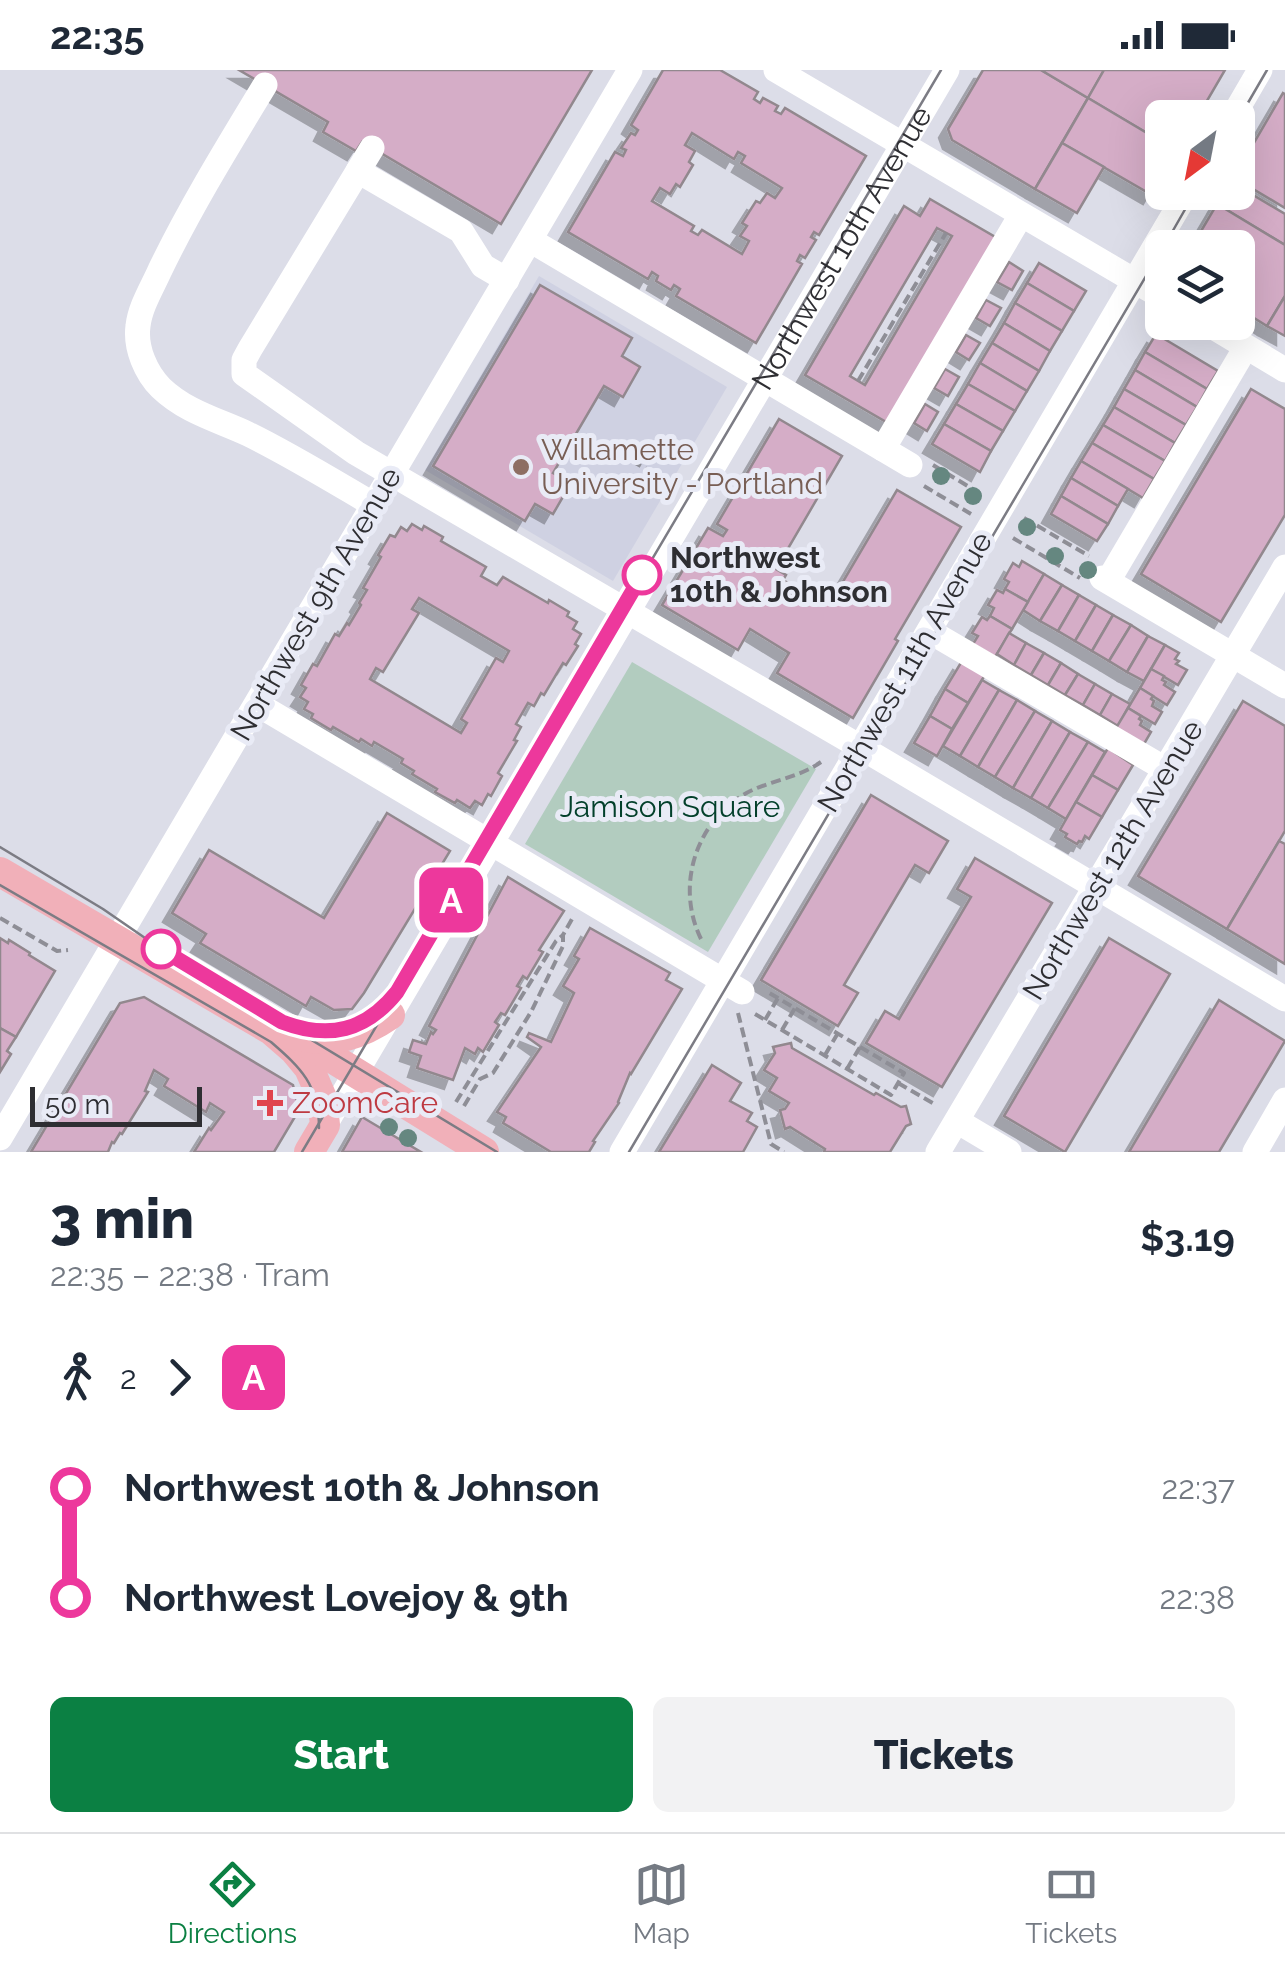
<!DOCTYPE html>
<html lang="en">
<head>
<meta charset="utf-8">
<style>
	body { margin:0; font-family:Raleway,sans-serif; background:#f2f2f3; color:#1f2937; height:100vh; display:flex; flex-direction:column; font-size:38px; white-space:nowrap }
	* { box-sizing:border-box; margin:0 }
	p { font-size:32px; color:#747a83 }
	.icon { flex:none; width:55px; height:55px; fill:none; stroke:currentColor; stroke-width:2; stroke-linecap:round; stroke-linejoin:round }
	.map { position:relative; height:1082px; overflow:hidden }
	.drawer { display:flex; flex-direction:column; background:#fff; flex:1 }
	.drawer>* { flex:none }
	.badge { padding:0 20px; border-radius:15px; font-size:35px; line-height:65px }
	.needle { width:65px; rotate:212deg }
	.tools { position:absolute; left:1145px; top:30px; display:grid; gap:20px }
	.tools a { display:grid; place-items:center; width:110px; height:110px; border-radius:15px; background:#fff; box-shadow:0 10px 40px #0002; font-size:50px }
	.scale { position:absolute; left:30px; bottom:25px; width:172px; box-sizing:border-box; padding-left:10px; border:5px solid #2e2e32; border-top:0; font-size:28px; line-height:35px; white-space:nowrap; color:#2e2e32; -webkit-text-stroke:8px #e9ebf6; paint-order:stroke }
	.map>.badge { position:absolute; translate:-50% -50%; box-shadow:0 0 0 5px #fff }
	.legs { display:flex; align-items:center; gap:15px; height:110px; padding:0 50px; font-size:32px }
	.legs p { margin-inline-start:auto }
	.summary { display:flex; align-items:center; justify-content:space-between; height:170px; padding:0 50px }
	h1 { font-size:55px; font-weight:800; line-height:75px }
	.cta { display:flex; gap:20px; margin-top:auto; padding:20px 50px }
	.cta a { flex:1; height:115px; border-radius:15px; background:#0b8043; color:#fff; font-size:40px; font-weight:800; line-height:115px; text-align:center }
	.cta a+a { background:#f2f2f3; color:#1f2937 }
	ul { padding:0 50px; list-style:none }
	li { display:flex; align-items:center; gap:35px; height:110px; font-size:38px }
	li i { display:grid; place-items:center; width:15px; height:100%; margin:0 12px; background:currentColor }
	li i::after { content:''; width:25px; height:25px; margin:-12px; border:8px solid; border-radius:50%; background:#fff }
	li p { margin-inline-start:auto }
	li:first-child i { background:linear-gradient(#0000 50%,currentColor 0) }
	li:last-child i { background:linear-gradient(currentColor 50%,#0000 0) }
	.status { display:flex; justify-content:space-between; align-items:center; height:70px; padding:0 50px; background:#fff; direction:ltr }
	.status svg { height:28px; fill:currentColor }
	.menu { display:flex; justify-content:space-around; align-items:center; height:140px; border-top:2px solid #e0e1e3; background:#fff; font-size:28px; color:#747a83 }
	.menu a { display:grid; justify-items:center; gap:5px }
	.menu .selected { color:#0b8043 }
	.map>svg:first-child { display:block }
</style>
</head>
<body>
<div class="status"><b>22:35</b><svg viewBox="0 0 49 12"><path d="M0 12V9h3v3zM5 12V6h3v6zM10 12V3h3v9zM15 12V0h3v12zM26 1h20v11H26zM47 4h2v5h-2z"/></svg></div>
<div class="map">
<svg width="1285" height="1082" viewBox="0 0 1285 1082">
	<defs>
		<filter id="shadow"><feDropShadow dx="-9" dy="9" stdDeviation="0" flood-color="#0004"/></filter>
	</defs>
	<rect width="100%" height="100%" fill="#dcdde8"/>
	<!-- built -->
	<polygon fill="#cfd1e2" points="539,206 727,317 613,511 425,400"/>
	<!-- green -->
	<polygon fill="#b2ccbf" points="632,592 816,699 708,882 525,774"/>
	<!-- building -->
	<g fill="#d5adc7" stroke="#92888e" stroke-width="2.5" fill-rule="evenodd" filter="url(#shadow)">
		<polygon points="239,0 592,0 501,154 362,72 356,81 323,62 328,52"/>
		<path d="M663,0h57l38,22 -4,7 6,4 3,-5 15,8 -3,5 6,3 4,-6 81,48 -47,79 -5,-3 -3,5 5,3 -11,18 -5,-3 -3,6 5,3 -46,79 -80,-47 4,-7 -6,-4 -3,5 -15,-9 2,-5 -6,-4 -4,7 -80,-47 47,-80 8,4 3,-6 -5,-2 10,-15 4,2 3,-5 -7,-5zM692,63l42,26 4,-7 7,4 -4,7 41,25 -7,10 -8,-5 -7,10 -4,-2 -14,22 5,3 -7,10 9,5 -7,13 -40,-24 -4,5 -7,-4 3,-5 -42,-25 8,-13 10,6 6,-10 4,3 13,-22 -4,-3 6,-11 -10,-6z"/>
		<polygon points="983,0 1041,0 1088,28 1035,119 952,70 948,59"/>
		<polygon points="1041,0 1104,0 1088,28"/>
		<polygon points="1104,0 1225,0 1197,48 1162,48 1162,72 1088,28"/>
		<polygon points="1283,23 1285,24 1285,138 1238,110 1238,100"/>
		<polygon points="1088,28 1162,72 1162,107 1152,125 1062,73"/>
		<polygon points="1062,73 1104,97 1077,143 1035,119"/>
		<polygon points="1238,116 1285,144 1285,175 1217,134 1224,122 1238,122"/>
		<path d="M930,129l67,39 -109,185 -83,-48 99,-169 16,10zM937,158l15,8 -87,149 -15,-9z"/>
		<polygon points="1217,134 1285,175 1285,226 1267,256 1238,238 1238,178 1191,178"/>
		<polygon points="1009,192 1023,201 1012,220 997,212"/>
		<polygon points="1039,193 1086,221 1074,241 1027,213"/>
		<polygon points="1027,213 1074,241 1062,261 1015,233"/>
		<polygon points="540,215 632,268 622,286 640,297 623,327 604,316 553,403 571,413 553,444 535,434 525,451 433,396"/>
		<polygon points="1285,226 1285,266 1267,256"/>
		<polygon points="986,230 1001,238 990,256 976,248"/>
		<polygon points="1015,233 1062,261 1050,281 1004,253"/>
		<polygon points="1004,253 1050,281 1039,301 992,273"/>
		<polygon points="1156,264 1218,301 1207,319 1145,282"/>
		<polygon points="966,265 980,273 969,290 956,282"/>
		<polygon points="992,273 1039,301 1027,321 980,293"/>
		<polygon points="1145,282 1207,319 1197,337 1135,300"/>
		<polygon points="980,293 1027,321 1015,341 968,314"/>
		<polygon points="945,299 959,307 948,326 934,318"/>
		<polygon points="1135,300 1197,337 1186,355 1124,319"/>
		<polygon points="968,314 1015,341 1003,361 956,334"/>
		<polygon points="1124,319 1186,355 1175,373 1114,337"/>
		<polygon points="1251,319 1285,339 1285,445 1221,552 1141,504"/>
		<polygon points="925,334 938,342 927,361 914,353"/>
		<polygon points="956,334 1003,361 991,381 944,354"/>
		<polygon points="1114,337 1175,373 1165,391 1103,355"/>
		<polygon points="779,349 842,386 776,499 786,505 783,510 788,513 784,521 808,535 813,528 818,531 821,526 831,532 897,420 961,457 895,569 898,571 853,648 777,603 789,583 750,559 738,580 662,535 708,458 723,466 727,460 717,454"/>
		<polygon points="944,354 991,381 980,402 932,374"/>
		<polygon points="1103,355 1165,391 1154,409 1092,373"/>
		<polygon points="1092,373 1154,409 1143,428 1081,391"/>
		<polygon points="1081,391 1128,419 1118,436 1071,408"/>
		<polygon points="1071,408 1118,436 1108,454 1061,426"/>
		<polygon points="1061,426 1108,454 1097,471 1051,444"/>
		<path d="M412,454l10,6 2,-4 19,11 -2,4 45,26 -5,9 16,9 6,-8 45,26 1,-3 20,12 -2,4 10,6 -4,7 8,5 -6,10 3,2 -12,19 -3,-2 -19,32 -3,-2 -7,13 -6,-3 -12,21 5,3 -7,13 3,1 -19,32 4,3 -11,20 -3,-2 -6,11 -7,-4 -5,7 -13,-8 -2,3 -20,-11 2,-3 -25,-15 2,-3 -13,-8 2,-4 -29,-17 -2,4 -11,-7 -2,3 -26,-15 -2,3 -20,-12 2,-4 -9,-5 4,-7 -8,-5 6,-9 -5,-3 12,-21 4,2 18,-32 4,2 8,-13 2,2 12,-20 -2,-2 8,-13 -4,-2 18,-31 -3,-2 12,-20 5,2 6,-10 6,4zM419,528l90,53 -6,11 -7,-4 -35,61 6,4 -6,10 -91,-54 6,-11 7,4 36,-59 -7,-4z"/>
		<polygon points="1022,491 1044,504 1028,532 1005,519 1009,512 1004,509 1013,493 1019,497"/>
		<polygon points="1044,504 1062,515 1040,551 1023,540"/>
		<polygon points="1062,515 1079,525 1058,561 1040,551"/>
		<polygon points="1005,519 1028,532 1012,559 990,546 994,538 988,535 997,520 1003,523"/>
		<polygon points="1079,525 1096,535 1075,571 1058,561"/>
		<polygon points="1096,535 1113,545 1092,581 1075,571"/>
		<polygon points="1113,545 1131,555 1109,591 1092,581"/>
		<polygon points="990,546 1012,559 995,587 973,574 978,566 972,563 982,547 987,550"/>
		<polygon points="1131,555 1148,566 1127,602 1109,591"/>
		<polygon points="1009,563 1026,573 1014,595 997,584"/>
		<polygon points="1148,566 1165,575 1144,611 1127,602"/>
		<polygon points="1026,573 1044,583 1031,605 1014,595"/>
		<polygon points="1165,575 1179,583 1175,589 1179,591 1176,594 1187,600 1178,615 1151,599"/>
		<polygon points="1044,583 1061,593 1048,615 1031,605"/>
		<polygon points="962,591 985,605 968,633 945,619"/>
		<polygon points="1061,593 1078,604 1065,625 1048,615"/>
		<polygon points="1151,599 1164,606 1162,610 1166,612 1164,615 1175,622 1167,635 1140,618"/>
		<polygon points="1078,604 1095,614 1083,635 1065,625"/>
		<polygon points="982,610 999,620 960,686 943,676"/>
		<polygon points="1095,614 1112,624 1100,645 1083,635"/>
		<polygon points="1140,618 1153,626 1151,629 1154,631 1152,636 1162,642 1155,654 1128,638"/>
		<polygon points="945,619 968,633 952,659 930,646"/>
		<polygon points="999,620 1017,630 978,697 960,686"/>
		<polygon points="1112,624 1130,634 1118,656 1100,645"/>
		<polygon points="1017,630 1035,641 995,707 978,697"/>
		<polygon points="1243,631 1285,656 1285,761 1227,859 1138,806"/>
		<polygon points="1128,638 1141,646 1139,649 1142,651 1140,655 1151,662 1144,674 1116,658"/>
		<polygon points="1035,641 1052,651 1013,718 995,707"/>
		<polygon points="930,646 952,659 937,686 914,673"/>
		<polygon points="1052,651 1070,662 1031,728 1013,718"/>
		<polygon points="1070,662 1088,672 1048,738 1031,728"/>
		<polygon points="1088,672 1105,682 1066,749 1048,738"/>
		<polygon points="1108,678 1133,695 1118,720 1092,705"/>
		<polygon points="1092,705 1118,720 1102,747 1076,732"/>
		<polygon points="871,725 948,771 929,803 915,795 844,915 858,923 838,956 761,910"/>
		<polygon points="1076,732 1102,747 1089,769 1085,766 1082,772 1079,771 1077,774 1065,767 1067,764 1060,760"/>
		<polygon points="387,743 450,781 364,923 352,939 334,940 311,927 306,936 200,873 206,864 172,843 209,780 324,848"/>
		<polygon points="1279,771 1285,774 1285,894 1227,859"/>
		<polygon points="975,788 1052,833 942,1017 866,973 885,941 899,949 971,827 957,819"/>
		<polygon points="508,807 564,841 539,880 543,882 527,909 523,906 517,916 521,918 505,945 501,943 495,952 499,955 483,982 478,978 475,984 465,978 453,1010 417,998 421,986 409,982 413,970 426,974 431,962 433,964 436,960 429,956"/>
		<polygon points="590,858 670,903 666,910 682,919 631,1004 630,1003 618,1032 619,1033 593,1071 595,1072 589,1082 551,1082 503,1053 506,1047 497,1042 541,977 527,967 529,963 551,972 574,923 563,916 579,889 574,886"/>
		<polygon points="0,868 8,873 9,870 30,883 29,885 55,901 16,967 0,958"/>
		<polygon points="1109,868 1170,904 1065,1082 1004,1046"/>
		<polygon points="144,927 293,1015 299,1040 274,1082 194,1082 209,1058 211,1060 224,1042 210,1033 206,1042 164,1016 168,1009 154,1000 145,1021 148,1022 122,1064 120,1063 114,1073 112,1072 108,1082 31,1082 120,933"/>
		<polygon points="1219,930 1285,971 1219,1082 1129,1082"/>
		<polygon points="0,958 16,967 7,981 11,984 0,1002"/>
		<polygon points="791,973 792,978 874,1025 876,1023 901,1037 906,1036 911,1054 906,1056 890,1082 824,1082 825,1079 790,1057 785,1059 780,1040 785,1039 789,1033 769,1021 777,1008 764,1000 775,983 773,977"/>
		<polygon points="712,995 741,1013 730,1031 752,1043 747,1051 757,1057 743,1082 659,1082"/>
		<polygon points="362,1047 394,1066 421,1082 342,1082"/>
	</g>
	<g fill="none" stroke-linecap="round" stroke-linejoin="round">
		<!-- path -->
		<g stroke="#8e8e96" stroke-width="4" stroke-dasharray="10 5" stroke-linecap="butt">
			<polyline points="858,311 946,163"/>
			<polyline points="632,391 673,414"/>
			<polyline points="933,395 981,424"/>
			<polyline points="924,416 971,444"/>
			<polyline points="1024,448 1089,486"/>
			<polyline points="1013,468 1080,508"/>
			<polyline points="0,848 57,881 68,880"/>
			<path d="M701,869c-25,-51 -7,-114 42,-144 25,-15 52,-15 78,-33"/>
			<polyline points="738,943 771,1074 784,1082"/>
			<polyline points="755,944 891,1025 904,1003 766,921"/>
			<polyline points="765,950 778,928"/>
			<polyline points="782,960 795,938"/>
			<polyline points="825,985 838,963"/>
			<polyline points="847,999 860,977"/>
			<polyline points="898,1013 936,1035"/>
			<polyline points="456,1032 556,871 563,865"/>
			<polyline points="464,1036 480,1009 493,1003 531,942 563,876 563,865 572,849"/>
		</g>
		<!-- minor -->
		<g stroke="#fff" stroke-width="25">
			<polyline points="776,0 1162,227"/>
			<path d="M265,15c-37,61 -74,121 -105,185 -8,18 -20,37 -22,56 -3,22 8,47 23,62 25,24 57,32 87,46 43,21 85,47 126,71"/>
			<polyline points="1232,48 1260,0"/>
			<polyline points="372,78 250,279 244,290 244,304 356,383 867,681 1285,929"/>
			<polyline points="358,101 461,161 483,196 507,210"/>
			<polyline points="530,170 910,395"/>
			<polyline points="1205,252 1285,300"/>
			<polyline points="883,379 1021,145"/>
			<polyline points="1102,508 1285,616"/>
			<polyline points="1108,511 1246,277"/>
			<polyline points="929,561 1167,700"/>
			<polyline points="257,634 742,922"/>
			<polyline points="957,1051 1009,1082"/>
			<path id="s1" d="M325,1055l622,-1055"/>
			<polyline points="0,1068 630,0"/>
			<polyline points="622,1082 1187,122"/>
			<polyline points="938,1082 1285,497"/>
			<polyline points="1255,1082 1285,1030"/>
		</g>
		<!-- major -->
		<g stroke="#f1b0b9" stroke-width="30">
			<polyline points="0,802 271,960 294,980 309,998 322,1028 325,1055 309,1082"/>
			<polyline points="288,964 293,964 484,1082"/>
			<path d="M299,966c34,8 62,-1 91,-21"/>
		</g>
		<!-- tram -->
		<g stroke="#7c7c84" stroke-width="2.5">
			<polyline points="1238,50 1267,0"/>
			<polyline points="1163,178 1195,122"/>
			<polyline points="0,777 103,839 161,879 497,1082"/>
			<path d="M0,815l271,157c30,26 48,43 48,86"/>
			<path d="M301,959c31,5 59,0 83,-22"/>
			<polyline points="302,1082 941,0"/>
			<polyline points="629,1082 1162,179"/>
		</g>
	</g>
	<!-- trees -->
	<g fill="#658780">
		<circle cx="941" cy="406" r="9"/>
		<circle cx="973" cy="426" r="9"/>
		<circle cx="1027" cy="457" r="9"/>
		<circle cx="1055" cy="486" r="9"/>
		<circle cx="1088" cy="500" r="9"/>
		<circle cx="389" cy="1057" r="9"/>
		<circle cx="408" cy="1068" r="9"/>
	</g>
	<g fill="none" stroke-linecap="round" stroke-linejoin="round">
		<!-- line-1 casing -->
		<g stroke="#fff" stroke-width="22">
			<path id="line-1" d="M161,879l121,73c47,18 84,9 115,-30l245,-417"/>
		</g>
		<!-- line-1 -->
		<use href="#line-1" stroke="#ed389c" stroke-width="15"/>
	</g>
	<!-- markers -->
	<circle fill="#8d6e63" stroke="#e9ebf6" stroke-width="4" cx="521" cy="397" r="10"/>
	<g fill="#fff" stroke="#ed389c" stroke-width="5">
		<circle cx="642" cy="505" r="18"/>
		<circle cx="161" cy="879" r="18"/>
	</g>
	<path fill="#e0444e" stroke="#e9ebf6" stroke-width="4" d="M265 1018h10v10h10v10h-10v10h-10v-10h-10v-10h10z"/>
	<g text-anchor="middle" stroke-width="10" stroke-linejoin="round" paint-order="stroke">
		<!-- street labels -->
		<g font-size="30" fill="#2e2e32" stroke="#e9ebf6">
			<text dy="10" stroke="none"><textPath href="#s1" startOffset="1018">Northwest 10th Avenue</textPath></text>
			<text transform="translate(316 534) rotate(-60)" y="10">Northwest 9th Avenue</text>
			<text transform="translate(905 602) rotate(-60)" y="10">Northwest 11th Avenue</text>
			<text transform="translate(1113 790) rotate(-59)" y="10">Northwest 12th Avenue</text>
		</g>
		<!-- education labels -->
		<g font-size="30" fill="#785e54" stroke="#e9ebf6" text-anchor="start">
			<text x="541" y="390">Willamette<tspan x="541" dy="34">University - Portland</tspan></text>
		</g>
		<!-- stop labels -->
		<g font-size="30" font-weight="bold" fill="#2e2e32" stroke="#e9ebf6" text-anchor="start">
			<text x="670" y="498">Northwest<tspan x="670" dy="34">10th &amp; Johnson</tspan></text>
		</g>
		<!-- park labels -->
		<g font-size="30" fill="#03402b" stroke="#e9ebf6">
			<text x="670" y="747">Jamison Square</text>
		</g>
		<!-- health labels -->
		<g font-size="30" fill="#be3a42" stroke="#e9ebf6" text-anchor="start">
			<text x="292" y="1043">ZoomCare</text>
		</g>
	</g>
</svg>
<div class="tools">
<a><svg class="needle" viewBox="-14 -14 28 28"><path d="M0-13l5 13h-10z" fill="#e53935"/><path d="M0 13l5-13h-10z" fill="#747a83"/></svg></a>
<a><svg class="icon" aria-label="layers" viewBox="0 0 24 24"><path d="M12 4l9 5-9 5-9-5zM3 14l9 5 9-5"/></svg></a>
</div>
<div class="scale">50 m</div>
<b class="badge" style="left:451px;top:830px;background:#ed389c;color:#fff">A</b>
</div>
<section class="drawer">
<div class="summary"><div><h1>3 min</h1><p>22:35 – 22:38 · Tram</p></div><b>$3.19</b></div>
<div class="legs"><svg class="icon" aria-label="walk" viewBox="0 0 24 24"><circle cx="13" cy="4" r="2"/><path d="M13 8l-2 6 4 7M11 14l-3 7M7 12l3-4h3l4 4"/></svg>2<svg class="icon" aria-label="forward" viewBox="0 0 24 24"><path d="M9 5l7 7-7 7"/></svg><b class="badge" style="background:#ed389c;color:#fff">A</b></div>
<ul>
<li><i style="color:#ed389c"></i><b>Northwest 10th &amp; Johnson</b><p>22:37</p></li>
<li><i style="color:#ed389c"></i><b>Northwest Lovejoy &amp; 9th</b><p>22:38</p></li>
</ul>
<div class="cta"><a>Start</a><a>Tickets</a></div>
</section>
<nav class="menu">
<a class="selected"><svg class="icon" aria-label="directions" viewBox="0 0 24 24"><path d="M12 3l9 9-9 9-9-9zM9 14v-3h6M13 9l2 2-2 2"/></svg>Directions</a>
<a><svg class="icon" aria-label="map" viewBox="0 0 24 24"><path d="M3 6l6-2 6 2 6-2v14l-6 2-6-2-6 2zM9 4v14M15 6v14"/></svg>Map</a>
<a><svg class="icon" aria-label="tickets" viewBox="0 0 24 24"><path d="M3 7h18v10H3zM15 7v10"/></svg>Tickets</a>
</nav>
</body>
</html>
